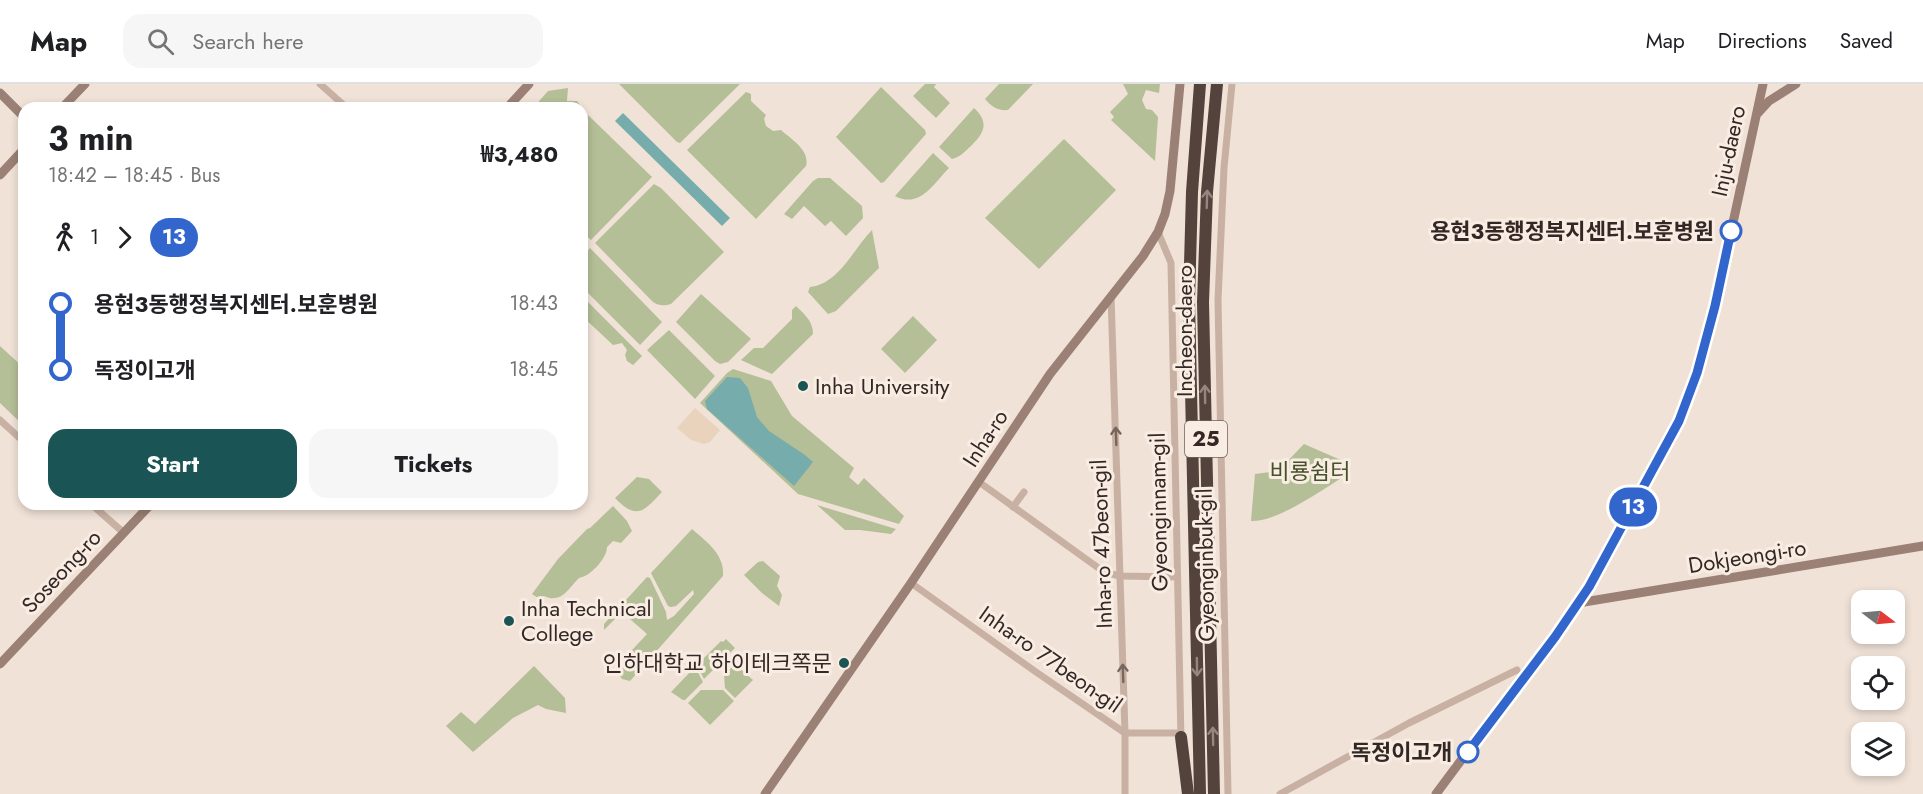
<!DOCTYPE html>
<html lang="en">
<head>
<meta charset="utf-8">
<style>
	body { margin:0; font-family:Jost,"Noto Sans KR",sans-serif; background:#f6f6f6; color:#202124; height:100vh; display:flex; flex-direction:column; font-size:22px; white-space:nowrap }
	* { box-sizing:border-box; margin:0 }
	p { font-size:20px; color:#757577 }
	.icon { flex:none; width:33px; height:33px; fill:none; stroke:currentColor; stroke-width:2; stroke-linecap:round; stroke-linejoin:round }
	.map { position:relative; flex:1; overflow:hidden }
	.drawer { position:absolute; left:18px; top:18px; width:570px; height:408px; display:flex; flex-direction:column; background:#fff; border-radius:18px; box-shadow:0 3px 9px #0003 }
	.drawer>* { flex:none }
	.badge { padding:0 12px; border-radius:20px; font-size:21px; line-height:39px }
	.needle { width:39px; rotate:106deg }
	.buttons { position:absolute; left:1851px; top:506px; display:grid; gap:12px }
	.buttons a { display:grid; place-items:center; width:54px; height:54px; border-radius:12px; background:#fff; box-shadow:0 3px 9px #0003; font-size:30px }
	.map>.badge { position:absolute; translate:-50% -50%; box-shadow:0 0 0 3px #fff }
	.legs { display:flex; align-items:center; gap:9px; height:66px; padding:0 30px; font-size:20px }
	.legs p { margin-inline-start:auto }
	.head { display:flex; align-items:center; justify-content:space-between; height:102px; padding:0 30px }
	h1 { font-size:33px; font-weight:700; line-height:45px }
	.primary-button { display:flex; gap:12px; margin-top:auto; padding:12px 30px }
	.primary-button a { flex:1; height:69px; border-radius:18px; background:#1b5454; color:#fff; font-size:24px; font-weight:700; line-height:69px; text-align:center }
	.primary-button a+a { background:#f6f6f6; color:#202124 }
	ul { padding:0 30px; list-style:none }
	li { display:flex; align-items:center; gap:21px; height:66px; font-size:22px }
	li i { display:grid; place-items:center; width:9px; height:100%; margin:0 8px; background:currentColor }
	li i::after { content:''; width:15px; height:15px; margin:-8px; border:4px solid; border-radius:50%; background:#fff }
	li p { margin-inline-start:auto }
	li:first-child i { background:linear-gradient(#0000 50%,currentColor 0) }
	li:last-child i { background:linear-gradient(currentColor 50%,#0000 0) }
	header { display:flex; align-items:center; gap:36px; box-sizing:border-box; height:84px; padding:0 30px; background:#fff; border-bottom:2px solid #e0e0e0 }
	header strong { font-size:28px }
	nav { display:flex; gap:33px; margin-inline-start:auto; font-size:21px }
	.search { width:420px; height:54px; background:#f6f6f6; display:flex; align-items:center; gap:15px; box-sizing:border-box; padding:0 21px; border-radius:18px; color:#757577; font-size:22px }
	.map>svg:first-child { display:block }
</style>
</head>
<body>
<header>
<strong>Map</strong>
<div class="search"><svg class="icon" aria-label="search" viewBox="0 0 24 24"><circle cx="10" cy="10" r="6"/><path d="M15 15l6 6"/></svg>Search here</div>
<nav><a>Map</a><a>Directions</a><a>Saved</a></nav>
</header>
<div class="map">
<svg width="1923" height="710" viewBox="0 0 1923 710">
	<rect width="100%" height="100%" fill="#f0e2d7"/>
	<!-- green -->
	<g fill="#b4bf97">
		<polygon points="619,0 740,0 680,59 677,58"/>
		<polygon points="925,0 936,0 934,3 950,19 936,34 913,12"/>
		<path d="M999,0h34l-25,26c-11,1 -17,-4 -23,-11z"/>
		<polygon points="1123,0 1160,0 1159,9 1146,6 1142,16 1146,25 1152,26 1158,33 1155,77 1111,36 1114,33 1110,28 1128,10"/>
		<polygon points="881,3 925,46 926,50 884,98 881,99 836,53"/>
		<polygon points="568,4 567,17 577,17 582,24 533,24 548,7"/>
		<path d="M746,8l5,2v7l15,14 -2,4 2,7 7,5 8,-1c11,10 29,20 25,36l-50,53 -69,-69z"/>
		<path d="M974,24c15,14 11,24 -2,37 -7,6 -11,12 -20,14l-13,-12z"/>
		<polygon points="588,31 652,93 591,156 582,148 582,57"/>
		<polygon points="1064,55 1116,106 1039,185 985,134"/>
		<path d="M933,69l16,15c-16,16 -29,41 -54,28z"/>
		<polygon points="818,94 830,94 862,122 863,134 846,152 831,137 825,142 804,122 792,135 784,130 813,97"/>
		<path d="M654,100l7,4 63,64 -53,52c-7,2 -12,2 -18,-2l-58,-59z"/>
		<path d="M872,146l7,38 -43,43 -8,3 -20,-22 2,-5c29,-3 44,-39 62,-57z"/>
		<polygon points="590,164 662,238 640,261 582,203 582,174"/>
		<polygon points="701,210 751,255 728,278 720,280 715,277 676,238"/>
		<polygon points="582,212 642,272 633,281 627,277 625,271 627,266 622,259 613,261 582,232"/>
		<path d="M796,222c9,9 17,15 17,28l-41,40 -31,-14 13,-12h9l29,-29v-9z"/>
		<polygon points="913,232 937,256 905,289 881,265"/>
		<polygon points="669,246 715,292 695,315 647,266"/>
		<polygon points="0,262 24,284 24,342 0,319"/>
		<polygon points="733,285 771,297 792,332 854,384 849,393 858,401 864,394 904,432 899,440 798,410 700,319 727,289"/>
		<path d="M1304,360l46,20 1,8c-25,15 -72,50 -100,49l4,-47 23,-3z"/>
		<path d="M637,393l12,2 13,13c-18,19 -25,29 -47,6z"/>
		<polygon points="817,421 896,445 891,450 860,446 845,446"/>
		<path d="M613,422l14,15 5,10 -11,12 -8,-2 -6,6c0,12 -18,30 -28,31 -12,12 -18,26 -35,18l-6,2 -6,-4 26,-35 29,-30 3,-1z"/>
		<path d="M692,445c15,13 33,26 31,47l-93,105 -8,-2 -4,-6 3,-11 26,-28 -25,-22 -18,18v-6l43,-47 3,1 16,34 1,8 7,-4 20,-22 -1,-4 -17,16 -5,1 -3,-1 -17,-33z"/>
		<polygon points="763,477 780,492 777,502 782,511 779,522 762,509 744,491 758,478"/>
		<polygon points="726,555 735,564 704,595 698,583 699,579 721,557 723,558"/>
		<polygon points="735,580 753,596 735,614 725,604 724,591"/>
		<polygon points="534,582 565,614 566,629 546,625 538,621 513,634 473,668 446,642 461,628 475,640"/>
		<polygon points="695,583 703,598 685,616 683,616 671,608"/>
		<polygon points="701,606 723,606 734,617 710,641 688,619"/>
	</g>
	<!-- plaza -->
	<polygon fill="#e9d3bd" points="695,324 720,346 710,358 704,360 691,356 677,344"/>
	<!-- water -->
	<g fill="#76adac">
		<polygon points="623,29 730,134 722,142 615,37"/>
		<polygon points="727,293 740,294 748,304 757,333 769,347 805,371 813,378 794,402 707,325 705,317"/>
	</g>
	<g fill="none" stroke-linecap="round" stroke-linejoin="round">
		<!-- street -->
		<g stroke="#c8b1a3" stroke-width="7">
			<polyline points="320,0 347,24"/>
			<polyline points="1158,148 1171,179 1181,656"/>
			<polyline points="1111,212 1125,649 1125,710"/>
			<polyline points="0,336 24,358"/>
			<polyline points="979,398 1104,488 1120,492 1177,493"/>
			<polyline points="91,420 124,449"/>
			<polyline points="1013,423 1024,408"/>
			<polyline points="911,499 1036,588 1125,649 1181,649"/>
			<polyline points="1228,710 1218,216 1224,84 1232,0"/>
			<polyline points="1280,710 1409,639 1517,586"/>
		</g>
		<!-- secondary -->
		<g stroke="#9b8075" stroke-width="9">
			<polyline points="0,9 24,33"/>
			<polyline points="62,24 85,0"/>
			<polyline points="507,24 529,0"/>
			<polyline points="1758,29 1769,17 1796,0"/>
			<polyline points="0,91 24,65"/>
			<polyline points="1578,519 1923,462"/>
			<polyline points="0,580 151,420"/>
			<polyline points="765,710 911,499 1050,290 1143,172 1158,148 1165,130 1170,107 1180,0"/>
			<polyline points="1436,710 1578,519 1601,483 1679,337 1697,289 1715,222 1763,0"/>
		</g>
		<!-- highway -->
		<g stroke="#54423c" stroke-width="12">
			<polyline points="1181,653 1188,710"/>
			<polyline points="1200,710 1189,216 1192,108 1200,0"/>
			<polyline points="1214,710 1203,218 1207,108 1217,0"/>
		</g>
	</g>
	<!-- one-way arrows -->
	<defs><path id="oneway-shaft" d="M-6 0H5M1.5-3L5.5 0L1.5 3" fill="none" stroke-width="1.6" stroke-linecap="round" stroke-linejoin="round" transform="scale(1.5)"/></defs>
	<g stroke="#96867f">
		<use href="#oneway-shaft" transform="translate(1207 115) rotate(-88)"/>
		<use href="#oneway-shaft" transform="translate(1205 310) rotate(-91)"/>
		<use href="#oneway-shaft" transform="translate(1197 583) rotate(89)"/>
		<use href="#oneway-shaft" transform="translate(1213 652) rotate(-91)"/>
	</g>
	<g stroke="#76665e">
		<use href="#oneway-shaft" transform="translate(1116 352) rotate(-92)"/>
		<use href="#oneway-shaft" transform="translate(1123 589) rotate(-92)"/>
	</g>
	<g fill="none" stroke-linecap="round" stroke-linejoin="round">
		<!-- line-1 casing -->
		<g stroke="#fff" stroke-width="14">
			<polyline id="line-1" points="1468,668 1555,553 1589,503 1679,337 1697,289 1715,222 1731,147"/>
		</g>
		<!-- line-1 -->
		<use href="#line-1" stroke="#36c" stroke-width="9"/>
	</g>
	<!-- markers -->
	<g fill="#fff" stroke="#36c" stroke-width="3">
		<circle cx="1731" cy="147" r="10"/>
		<circle cx="1468" cy="668" r="10"/>
	</g>
	<g fill="#1b5454" stroke="#f9ede3" stroke-width="2">
		<circle cx="803" cy="302" r="6"/>
		<circle cx="509" cy="537" r="6"/>
		<circle cx="844" cy="579" r="6"/>
	</g>
	<g text-anchor="middle" stroke-width="6" stroke-linejoin="round" paint-order="stroke">
		<!-- shield labels -->
		<rect fill="#f9ede3" stroke="#6e635e" stroke-width="1.5" x="1185" y="337" width="42" height="36" rx="4.5"/>
		<g font-size="21" font-weight="bold" fill="#332825">
			<text x="1206" y="362">25</text>
		</g>
		<!-- street labels -->
		<g font-size="22" fill="#332825" stroke="#f9ede3">
			<text transform="translate(1728 67) rotate(-78)" y="8">Inju-daero</text>
			<text transform="translate(1184 247) rotate(-90)" y="8">Incheon-daero</text>
			<text transform="translate(985 354) rotate(-57)" y="8">Inha-ro</text>
			<text transform="translate(1158 428) rotate(-91)" y="8">Gyeonginnam-gil</text>
			<text transform="translate(1101 460) rotate(-92)" y="8">Inha-ro 47beon-gil</text>
			<text transform="translate(1747 472) rotate(-9)" y="8">Dokjeongi-ro</text>
			<text transform="translate(1205 481) rotate(-91)" y="8">Gyeonginbuk-gil</text>
			<text transform="translate(61 487) rotate(-47)" y="8">Soseong-ro</text>
			<text transform="translate(1051 575) rotate(35)" y="8">Inha-ro 77beon-gil</text>
		</g>
		<!-- stop labels -->
		<g font-size="22" font-weight="bold" fill="#332825" stroke="#f9ede3" text-anchor="end">
			<text x="1714" y="155">용현3동행정복지센터.보훈병원</text>
			<text x="1452" y="676">독정이고개</text>
		</g>
		<!-- poi labels -->
		<g font-size="22" fill="#332825" stroke="#f9ede3" text-anchor="start">
			<text x="815" y="310">Inha University</text>
			<text x="521" y="532">Inha Technical<tspan x="521" dy="25">College</tspan></text>
			<text x="832" y="587" text-anchor="end">인하대학교 하이테크쪽문</text>
		</g>
		<!-- park labels -->
		<g font-size="22" fill="#455129" stroke="#f9ede3">
			<text x="1310" y="395">비룡쉼터</text>
		</g>
	</g>
</svg>
<div class="buttons">
<a><svg class="needle" viewBox="-14 -14 28 28"><path d="M0-13l5 13h-10z" fill="#e53935"/><path d="M0 13l5-13h-10z" fill="#757577"/></svg></a>
<a><svg class="icon" aria-label="locate" viewBox="0 0 24 24"><circle cx="12" cy="12" r="6"/><path d="M12 2v4M12 18v4M2 12h4M18 12h4"/></svg></a>
<a><svg class="icon" aria-label="layers" viewBox="0 0 24 24"><path d="M12 4l9 5-9 5-9-5zM3 14l9 5 9-5"/></svg></a>
</div>
<b class="badge" style="left:1633px;top:423px;background:#36c;color:#fff">13</b>
<section class="drawer">
<div class="head"><div><h1>3 min</h1><p>18:42 – 18:45 · Bus</p></div><b>₩3,480</b></div>
<div class="legs"><svg class="icon" aria-label="walk" viewBox="0 0 24 24"><circle cx="13" cy="4" r="2"/><path d="M13 8l-2 6 4 7M11 14l-3 7M7 12l3-4h3l4 4"/></svg>1<svg class="icon" aria-label="forward" viewBox="0 0 24 24"><path d="M9 5l7 7-7 7"/></svg><b class="badge" style="background:#36c;color:#fff">13</b></div>
<ul>
<li><i style="color:#36c"></i><b>용현3동행정복지센터.보훈병원</b><p>18:43</p></li>
<li><i style="color:#36c"></i><b>독정이고개</b><p>18:45</p></li>
</ul>
<div class="primary-button"><a>Start</a><a>Tickets</a></div>
</section>
</div>
</body>
</html>
